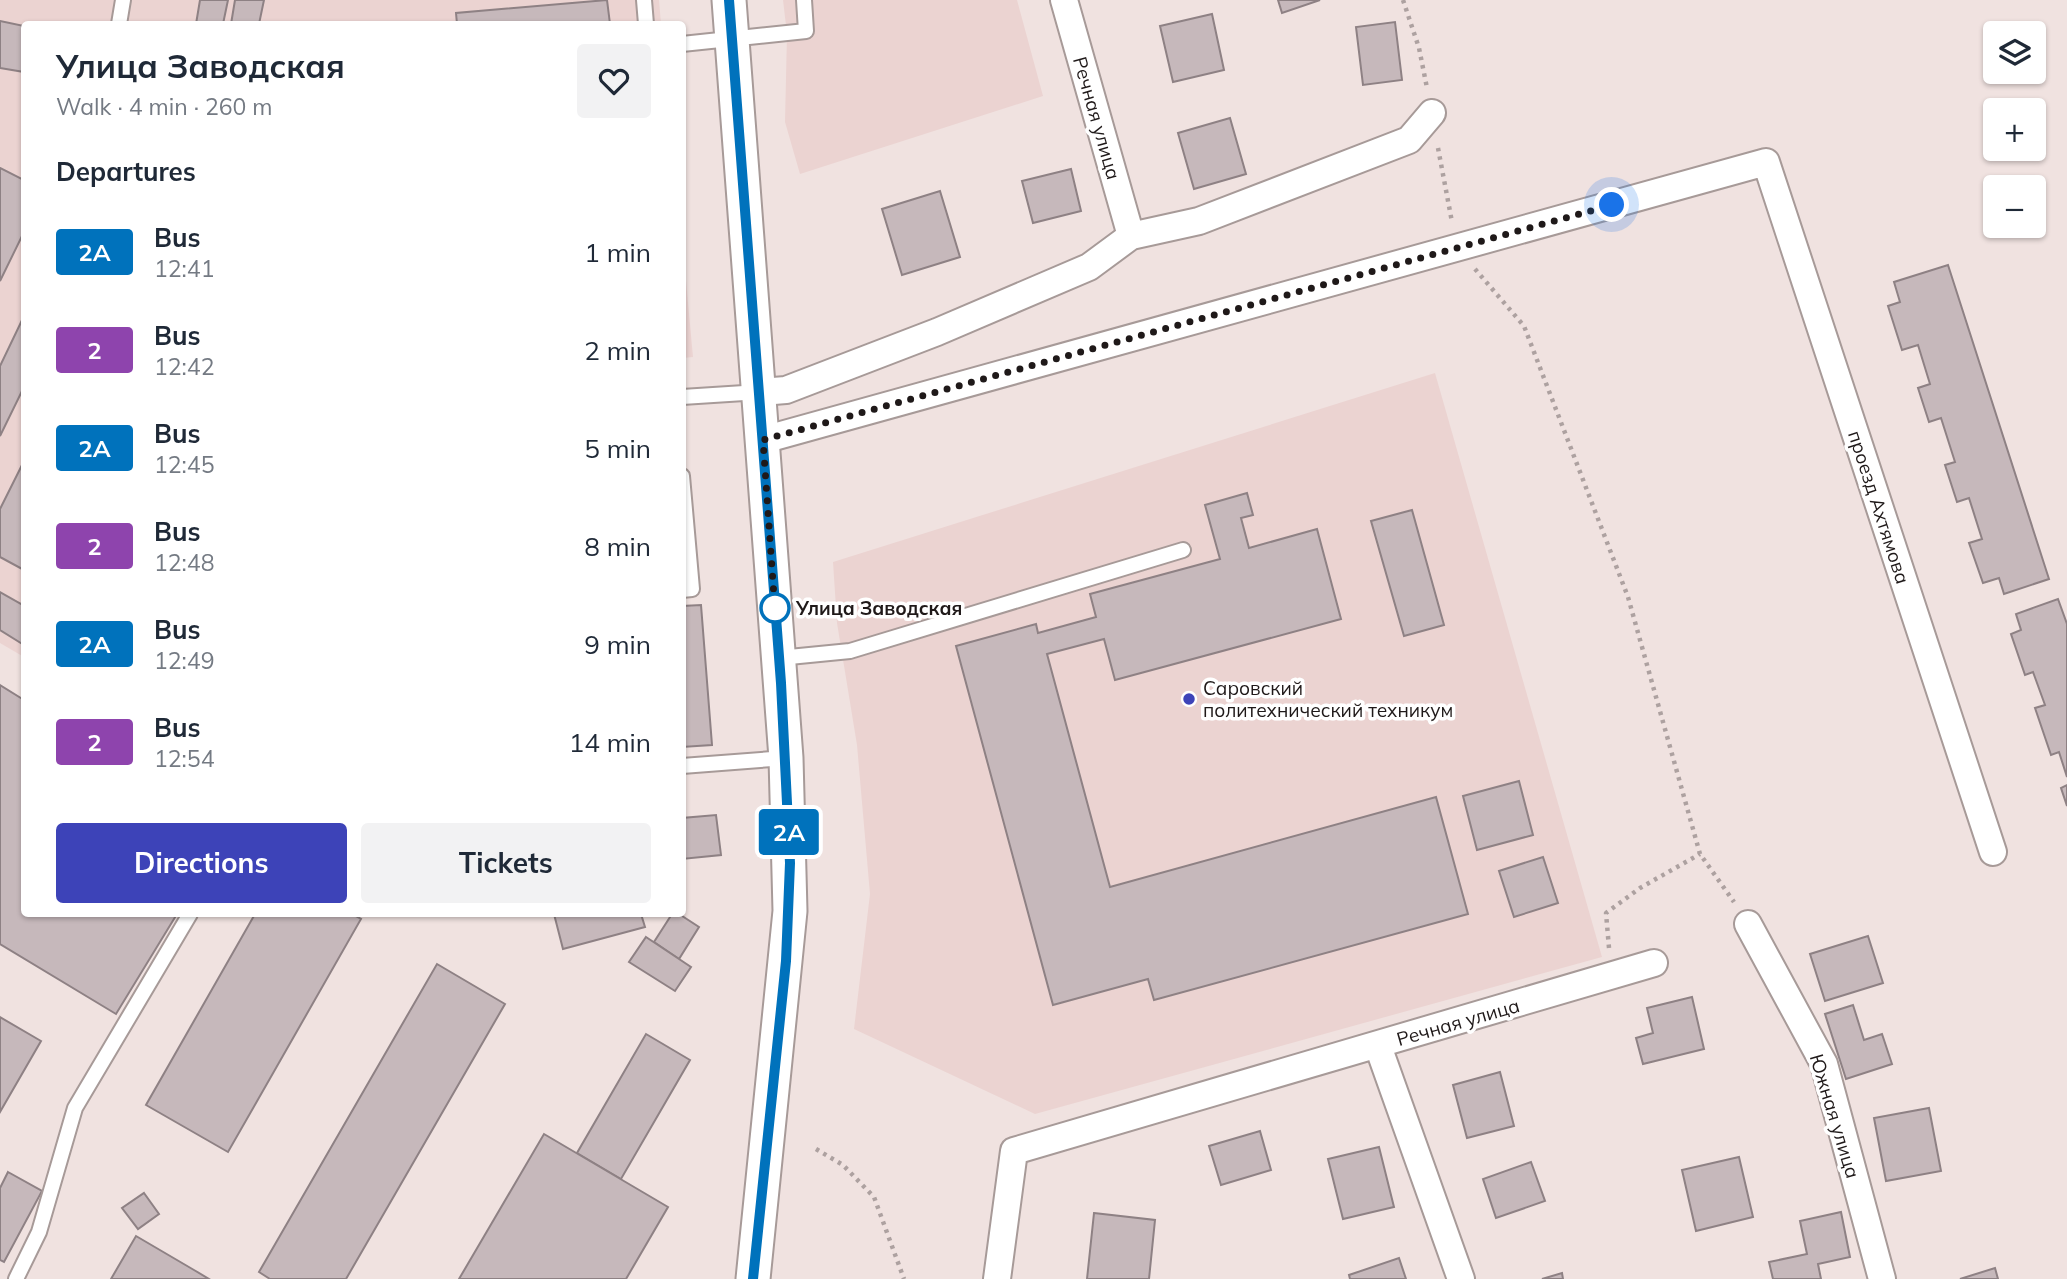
<!DOCTYPE html>
<html lang="en">
<head>
<meta charset="utf-8">
<style>
	body { margin:0; font-family:Mulish,sans-serif; background:#f2f2f3; color:#1f2937; height:100vh; display:flex; flex-direction:column; font-size:26px; white-space:nowrap }
	* { box-sizing:border-box; margin:0 }
	p { font-size:23px; color:#747a83 }
	.icon { flex:none; width:38px; height:38px; fill:none; stroke:currentColor; stroke-width:2; stroke-linecap:round; stroke-linejoin:round }
	.map { position:relative; flex:1; overflow:hidden }
	.details { position:absolute; left:21px; top:21px; width:665px; height:896px; display:flex; flex-direction:column; background:#fff; border-radius:7px; box-shadow:0 2px 5px #0004 }
	.details>* { flex:none }
	.badge { padding:0 14px; border-radius:5px; font-size:24px; line-height:46px }
	.controls { position:absolute; left:1983px; top:21px; display:grid; gap:14px }
	.controls a { display:grid; place-items:center; width:63px; height:63px; border-radius:7px; background:#fff; box-shadow:0 2px 5px #0004; font-size:35px }
	.you { position:absolute; width:35px; height:35px; margin:-18px; border:5px solid #fff; border-radius:50%; background:#1a73e8; box-shadow:0 0 0 10px #1a73e833 }
	.map>.badge { position:absolute; translate:-50% -50%; box-shadow:0 0 0 4px #fff }
	h2 { padding:0 35px; font-size:26px; line-height:63px }
	.round { display:grid; place-items:center; flex:none; width:74px; height:74px; border-radius:7px; background:#f2f2f3 }
	.head { display:flex; align-items:center; justify-content:space-between; height:119px; padding:0 35px }
	h1 { font-size:33px; font-weight:700; line-height:52px }
	.button { display:flex; gap:14px; margin-top:auto; padding:14px 35px }
	.button a { flex:1; height:80px; border-radius:7px; background:#3d43b8; color:#fff; font-size:28px; font-weight:700; line-height:80px; text-align:center }
	.button a+a { background:#f2f2f3; color:#1f2937 }
	ul { padding:0; list-style:none }
	li { display:flex; align-items:center; gap:21px; height:98px; padding:0 35px }
	li div { flex:1 }
	li b { display:block; font-size:26px }
	li em { font-style:normal }
	li .badge { min-width:77px; font-weight:700; text-align:center }
	.map>svg:first-child { display:block }
</style>
</head>
<body>
<div class="map">
<svg width="2067" height="1279" viewBox="0 0 2067 1279">
	<rect width="100%" height="100%" fill="#f0e2e0"/>
	<!-- built -->
	<g fill="#ebd3d1">
		<polygon points="0,0 659,0 661,24 24,24 24,657 0,643"/>
		<polygon points="783,0 1017,0 1043,96 800,174 785,122 787,34"/>
		<polygon points="683,248 693,357 683,358 682,358"/>
		<polygon points="1435,373 1602,957 1035,1114 854,1029 870,894 857,745 837,623 833,562"/>
	</g>
	<!-- building -->
	<g fill="#c6b8bb" stroke="#8e8184" stroke-width="2">
		<polygon points="200,0 228,0 223,24 196,24"/>
		<polygon points="235,0 264,0 259,24 231,24"/>
		<polygon points="607,0 610,24 457,24 456,13"/>
		<polygon points="1278,0 1320,0 1282,13"/>
		<polygon points="1212,14 1224,70 1173,82 1160,26"/>
		<polygon points="0,21 24,26 24,72 0,68"/>
		<polygon points="1395,22 1402,80 1363,85 1356,27"/>
		<polygon points="1230,118 1246,174 1194,189 1178,133"/>
		<polygon points="0,168 24,180 24,232 0,281"/>
		<polygon points="1071,169 1081,211 1033,223 1022,181"/>
		<polygon points="940,191 960,257 902,275 882,209"/>
		<polygon points="1948,265 2049,579 2004,594 1999,578 1983,583 1969,543 1982,539 1969,498 1957,502 1945,465 1955,462 1941,418 1929,422 1918,388 1930,384 1918,345 1902,350 1888,306 1900,302 1894,282"/>
		<polygon points="24,316 24,387 0,436 0,366"/>
		<polygon points="24,461 24,570 0,557 0,509"/>
		<polygon points="1247,493 1253,515 1241,518 1249,548 1317,529 1341,619 1115,680 1104,639 1047,654 1110,887 1436,797 1468,914 1154,1000 1148,979 1053,1005 956,646 1036,624 1038,633 1096,617 1090,594 1220,559 1205,505"/>
		<polygon points="1412,510 1444,625 1404,636 1371,521"/>
		<polygon points="0,592 23,605 24,603 24,645 0,630"/>
		<polygon points="2058,599 2067,624 2067,777 2059,752 2051,755 2035,708 2045,705 2033,672 2025,675 2011,634 2021,630 2016,614"/>
		<polygon points="701,605 712,745 682,747 682,606"/>
		<polygon points="0,685 24,700 24,914 177,914 116,1014 0,944"/>
		<polygon points="1519,781 1533,835 1477,850 1463,796"/>
		<polygon points="2067,785 2067,806 2061,788"/>
		<polygon points="716,815 721,855 682,859 682,818"/>
		<polygon points="1543,857 1558,903 1514,917 1499,871"/>
		<polygon points="255,914 352,914 361,919 228,1152 146,1105"/>
		<polygon points="554,914 641,914 645,927 563,949"/>
		<polygon points="672,914 679,914 699,927 679,959 654,942"/>
		<polygon points="1868,936 1883,983 1825,1001 1810,954"/>
		<polygon points="646,937 691,967 675,991 629,962"/>
		<polygon points="437,964 505,1004 346,1279 270,1279 259,1272"/>
		<polygon points="1692,997 1704,1049 1643,1064 1636,1038 1653,1033 1647,1008"/>
		<polygon points="1853,1005 1864,1040 1882,1034 1892,1064 1846,1079 1825,1014"/>
		<polygon points="0,1017 41,1041 0,1112"/>
		<polygon points="646,1034 690,1060 621,1179 577,1153"/>
		<polygon points="1500,1072 1514,1126 1467,1138 1453,1085"/>
		<polygon points="1929,1108 1941,1171 1886,1181 1874,1118"/>
		<polygon points="1260,1131 1271,1170 1221,1185 1209,1146"/>
		<polygon points="544,1134 668,1207 626,1279 459,1279"/>
		<polygon points="1379,1147 1394,1207 1343,1219 1328,1159"/>
		<polygon points="1739,1157 1753,1217 1696,1231 1682,1170"/>
		<polygon points="1531,1162 1545,1201 1496,1218 1483,1179"/>
		<polygon points="8,1172 42,1191 4,1262 0,1260 0,1188"/>
		<polygon points="144,1193 159,1214 138,1229 122,1208"/>
		<polygon points="1841,1212 1850,1257 1818,1264 1821,1279 1773,1279 1769,1262 1807,1254 1800,1221"/>
		<polygon points="1094,1213 1155,1220 1149,1279 1087,1279"/>
		<polygon points="136,1236 194,1270 209,1279 111,1279"/>
		<polygon points="1399,1258 1406,1279 1350,1279 1349,1275"/>
		<polygon points="1995,1268 1998,1279 1960,1279"/>
		<polygon points="1562,1273 1563,1279 1542,1279"/>
	</g>
	<g fill="none" stroke-linecap="round" stroke-linejoin="round">
		<!-- service casing -->
		<g stroke="#a79a98" stroke-width="18">
			<g id="service">
				<polyline points="644,0 646,24"/>
				<polyline points="119,24 123,0"/>
				<polyline points="682,44 806,31 804,0"/>
				<polyline points="682,397 760,392"/>
				<polyline points="682,476 692,589 682,590"/>
				<polyline points="779,658 850,651 1183,550"/>
				<polyline points="682,766 786,758"/>
				<polyline points="16,1279 39,1232 75,1108 190,914"/>
			</g>
		</g>
		<!-- minor casing -->
		<g stroke="#a79a98" stroke-width="30">
			<g id="minor">
				<polyline points="1064,0 1131,236"/>
				<polyline points="760,392 786,390 937,332 1089,267 1131,236 1199,221 1409,140 1432,113"/>
				<polyline points="763,440 1766,162 1993,852"/>
				<polyline points="1748,924 1824,1064 1882,1279"/>
				<polyline points="1378,1046 1461,1279"/>
				<polyline points="997,1279 1014,1151 1654,963"/>
			</g>
		</g>
		<!-- tertiary casing -->
		<g stroke="#a79a98" stroke-width="37">
			<polyline id="tertiary" points="729,0 786,758 790,911 753,1279"/>
		</g>
		<!-- path -->
		<g stroke="#ada1a0" stroke-width="4.5" stroke-dasharray="3.5 5" stroke-linecap="butt">
			<polyline points="1403,0 1419,48 1427,88"/>
			<polyline points="1438,148 1452,222"/>
			<polyline points="1475,269 1524,326 1628,597 1700,854 1734,902"/>
			<polyline points="1609,948 1606,913 1640,888 1700,854"/>
			<polyline points="816,1149 843,1165 874,1197 904,1279"/>
		</g>
		<!-- service -->
		<use href="#service" stroke="#fff" stroke-width="14"/>
		<!-- minor -->
		<use href="#minor" stroke="#fff" stroke-width="26"/>
		<!-- tertiary -->
		<use href="#tertiary" stroke="#fff" stroke-width="33"/>
	</g>
	<g fill="none" stroke-linecap="round" stroke-linejoin="round">
		<!-- line casing -->
		<g stroke="#fff" stroke-width="16">
			<polyline id="line" points="729,0 781,683 790,863 786,961 753,1279"/>
		</g>
		<!-- line -->
		<use href="#line" stroke="#0072bc" stroke-width="10"/>
		<!-- walk -->
		<polyline stroke="#1f1919" stroke-width="7" stroke-dasharray="0 12.6" points="775,608 775,611 763,440 1612,205"/>
	</g>
	<!-- markers -->
	<circle fill="#fff" stroke="#0072bc" stroke-width="3.5" cx="775" cy="608" r="14"/>
	<circle fill="#3d43b8" stroke="#fff" stroke-width="2.5" cx="1189" cy="699" r="7"/>
	<g text-anchor="middle" stroke-width="7" stroke-linejoin="round" paint-order="stroke">
		<!-- street labels -->
		<g font-size="19" fill="#1f1919" stroke="#fff">
			<text transform="translate(1097 118) rotate(74)" y="7">Речная улица</text>
			<text transform="translate(1879 507) rotate(72)" y="7">проезд Ахтямова</text>
			<text transform="translate(1458 1022) rotate(-16)" y="7">Речная улица</text>
			<text transform="translate(1835 1116) rotate(73)" y="7">Южная улица</text>
		</g>
		<!-- stop labels -->
		<g font-size="19" font-weight="bold" fill="#1f1919" stroke="#fff" text-anchor="start">
			<text x="796" y="615">Улица Заводская</text>
		</g>
		<!-- poi labels -->
		<g font-size="19" fill="#1f1919" stroke="#fff" text-anchor="start">
			<text x="1203" y="695">Саровский<tspan x="1203" dy="22">политехнический техникум</tspan></text>
		</g>
	</g>
</svg>
<div class="controls">
<a><svg class="icon" aria-label="layers" viewBox="0 0 24 24"><path d="M12 4l9 5-9 5-9-5zM3 14l9 5 9-5"/></svg></a>
<a>+</a>
<a>−</a>
</div>
<div class="you" style="left:1612px;top:205px"></div>
<b class="badge" style="left:789px;top:832px;background:#0072bc;color:#fff">2А</b>
<section class="details">
<div class="head"><div><h1>Улица Заводская</h1><p>Walk · 4 min · 260 m</p></div><a class="round"><svg class="icon" aria-label="heart" viewBox="0 0 24 24"><path d="M12 20l-8-8c-3-5 5-10 8-4 3-6 11-1 8 4z"/></svg></a></div>
<h2>Departures</h2>
<ul>
<li><span class="badge" style="background:#0072bc;color:#fff">2А</span><div><b>Bus</b><p>12:41</p></div><em>1 min</em></li>
<li><span class="badge" style="background:#8e44ad;color:#fff">2</span><div><b>Bus</b><p>12:42</p></div><em>2 min</em></li>
<li><span class="badge" style="background:#0072bc;color:#fff">2А</span><div><b>Bus</b><p>12:45</p></div><em>5 min</em></li>
<li><span class="badge" style="background:#8e44ad;color:#fff">2</span><div><b>Bus</b><p>12:48</p></div><em>8 min</em></li>
<li><span class="badge" style="background:#0072bc;color:#fff">2А</span><div><b>Bus</b><p>12:49</p></div><em>9 min</em></li>
<li><span class="badge" style="background:#8e44ad;color:#fff">2</span><div><b>Bus</b><p>12:54</p></div><em>14 min</em></li>
</ul>
<div class="button"><a>Directions</a><a>Tickets</a></div>
</section>
</div>
</body>
</html>
